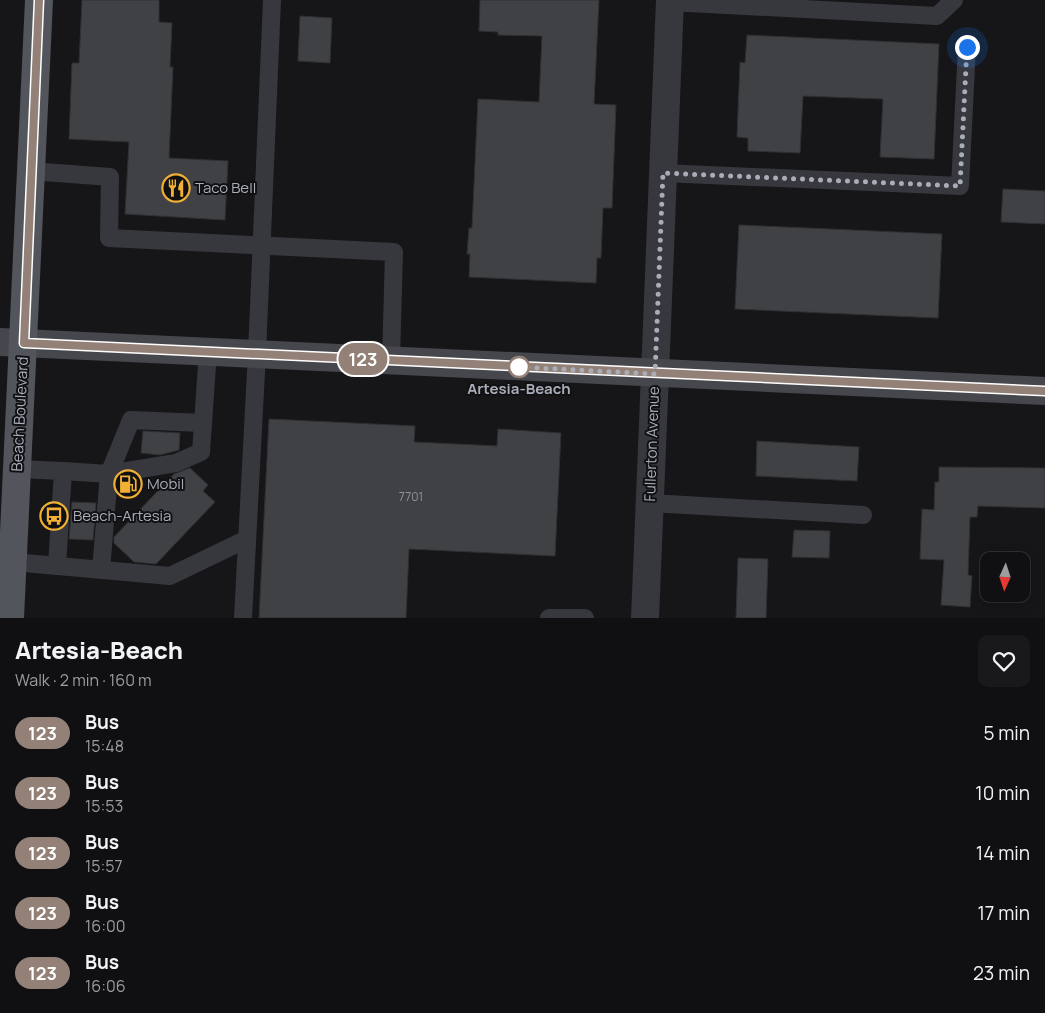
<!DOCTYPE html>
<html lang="en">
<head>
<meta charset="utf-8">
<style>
	body { margin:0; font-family:Manrope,sans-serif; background:#19191b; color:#f1f3f6; height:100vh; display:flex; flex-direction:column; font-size:19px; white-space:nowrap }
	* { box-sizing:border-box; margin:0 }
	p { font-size:16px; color:#9c9d9f }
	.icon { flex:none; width:28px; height:28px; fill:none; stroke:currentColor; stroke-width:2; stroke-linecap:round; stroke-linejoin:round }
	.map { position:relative; height:618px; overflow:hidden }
	.drawer { display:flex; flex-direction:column; background:#101012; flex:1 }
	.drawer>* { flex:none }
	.badge { padding:0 10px; border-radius:16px; font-size:18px; line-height:32px }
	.needle { width:32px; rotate:183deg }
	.fabs { position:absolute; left:980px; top:552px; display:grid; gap:10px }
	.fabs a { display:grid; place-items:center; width:50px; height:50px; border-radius:10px; background:#101012; box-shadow:0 2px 12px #0003,0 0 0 1px #303032; font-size:25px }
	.you { position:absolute; width:25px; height:25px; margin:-12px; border:4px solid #fff; border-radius:50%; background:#1a73e8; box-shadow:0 0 0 8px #1a73e833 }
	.map>.badge { position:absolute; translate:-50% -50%; box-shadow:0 0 0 2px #fff }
	.round { display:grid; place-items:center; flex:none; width:52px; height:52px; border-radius:10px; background:#19191b }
	.headline { display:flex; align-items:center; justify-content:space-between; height:85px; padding:0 15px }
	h1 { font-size:24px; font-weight:800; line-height:38px }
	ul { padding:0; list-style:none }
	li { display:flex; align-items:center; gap:15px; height:60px; padding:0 15px }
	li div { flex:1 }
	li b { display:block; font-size:19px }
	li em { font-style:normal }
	li .badge { min-width:55px; font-weight:700; text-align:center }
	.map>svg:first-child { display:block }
</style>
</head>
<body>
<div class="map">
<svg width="1045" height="618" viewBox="0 0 1045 618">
	<rect width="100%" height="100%" fill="#161618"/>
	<!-- building -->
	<g fill="#404145" stroke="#303034">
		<polygon points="82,0 159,0 159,22 172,23 170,67 173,67 169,158 228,161 225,220 125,214 129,142 69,139 72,63 79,63"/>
		<polygon points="480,0 599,0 594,104 616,105 612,208 603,208 601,258 597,258 596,283 469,277 470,254 467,254 469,228 472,228 478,99 539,102 542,36 498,35 498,32 479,31"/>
		<polygon points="300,16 332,18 330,63 298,61"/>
		<polygon points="747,35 939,44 934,159 880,157 883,99 803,96 800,153 748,151 748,138 737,137 740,62 745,63"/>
		<polygon points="1003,189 1045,191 1045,224 1001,222"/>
		<polygon points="739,225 942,234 938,318 735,309"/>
		<polygon points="269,419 415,426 414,442 497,446 498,429 561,433 555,556 409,549 406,618 259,618"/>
		<polygon points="143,431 180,433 179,450 160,455 141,453"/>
		<polygon points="757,441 859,447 857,481 756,476"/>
		<polygon points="939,467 1045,468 1045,508 978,506 977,517 970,517 968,575 972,576 970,607 941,605 944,560 920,559 922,509 934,510 935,482 939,482"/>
		<polygon points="190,468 208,485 203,491 215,502 156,564 134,562 114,543 114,537 174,474"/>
		<polygon points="72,502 96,503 93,540 69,539"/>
		<polygon points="794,530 830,531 829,558 792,557"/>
		<polygon points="738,558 768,559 766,618 736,618"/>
	</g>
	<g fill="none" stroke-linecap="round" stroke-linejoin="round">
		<!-- service -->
		<g stroke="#37383d" stroke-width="18">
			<polyline points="670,2 937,16 954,0"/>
			<polyline points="31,171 110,177 109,238 394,252 391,360"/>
			<polyline points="663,173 960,186 967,47"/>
			<polyline points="17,469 63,471 57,566"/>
			<polyline points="63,471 109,474 131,420 203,423"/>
			<polyline points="650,503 863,515"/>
			<polyline points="13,562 170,576 247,539"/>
			<polyline points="101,570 109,474 176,463 201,452 208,351"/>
			<polyline points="243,618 257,353 272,0"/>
			<polyline points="549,618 585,618"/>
		</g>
		<!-- minor -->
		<polyline stroke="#37383d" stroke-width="28" points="655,374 670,0"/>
		<!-- tertiary -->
		<polyline stroke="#37383d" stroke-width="28" points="645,618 655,374"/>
		<!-- secondary -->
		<polyline stroke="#45474d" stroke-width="28" points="0,342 1045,391"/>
		<!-- primary -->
		<polyline stroke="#53555c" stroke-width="28" points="10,618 39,0"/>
	</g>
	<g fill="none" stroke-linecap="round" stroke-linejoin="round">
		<!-- line casing -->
		<g stroke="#fff" stroke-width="11">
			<polyline id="line" points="39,0 24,343 1045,391"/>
		</g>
		<!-- line -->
		<use href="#line" stroke="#938177" stroke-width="8"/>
		<!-- walk -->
		<polyline stroke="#a8adb8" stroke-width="5" stroke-dasharray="0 9" points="519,367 655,374 663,173 960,186 967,47"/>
	</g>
	<!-- icons -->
	<defs>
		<g id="restaurant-ring" transform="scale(1.4375)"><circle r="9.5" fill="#111113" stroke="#f2b134" stroke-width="1.5"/><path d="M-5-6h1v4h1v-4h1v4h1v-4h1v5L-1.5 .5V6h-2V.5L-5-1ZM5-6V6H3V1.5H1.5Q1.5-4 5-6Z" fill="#f2b134"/></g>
		<g id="fuel-ring" transform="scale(1.4375)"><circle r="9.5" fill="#111113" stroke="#f2b134" stroke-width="1.5"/><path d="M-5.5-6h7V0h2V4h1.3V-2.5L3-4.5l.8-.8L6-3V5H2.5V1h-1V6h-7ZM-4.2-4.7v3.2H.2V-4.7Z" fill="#f2b134"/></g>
		<g id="bus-ring" transform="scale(1.4375)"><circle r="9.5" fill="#111113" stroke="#f2b134" stroke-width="1.5"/><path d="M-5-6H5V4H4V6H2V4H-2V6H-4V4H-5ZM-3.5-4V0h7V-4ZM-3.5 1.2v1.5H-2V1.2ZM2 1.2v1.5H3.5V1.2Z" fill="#f2b134"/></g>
	</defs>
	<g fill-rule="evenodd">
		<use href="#restaurant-ring" x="176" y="188"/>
		<use href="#fuel-ring" x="128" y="484"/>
		<use href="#bus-ring" x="54" y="516"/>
	</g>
	<!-- markers -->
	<circle fill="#fff" stroke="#938177" stroke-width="2.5" cx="519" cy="367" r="10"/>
	<g text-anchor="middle" stroke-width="4" stroke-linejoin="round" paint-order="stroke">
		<!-- number labels -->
		<g font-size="12" fill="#8e929b">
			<text x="411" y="501">7701</text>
		</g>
		<!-- poi labels -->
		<g font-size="15" fill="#a8adb8" stroke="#111113" text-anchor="start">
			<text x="195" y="193">Taco Bell</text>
			<text x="147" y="489">Mobil</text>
			<text x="73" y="521">Beach-Artesia</text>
		</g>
		<!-- stop labels -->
		<g font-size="15" font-weight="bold" fill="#a8adb8" stroke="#111113">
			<text x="519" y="394">Artesia-Beach</text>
		</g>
		<!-- street labels -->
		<g font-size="15" fill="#a8adb8" stroke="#111113">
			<text transform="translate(20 414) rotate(-87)" y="5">Beach Boulevard</text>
			<text transform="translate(652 444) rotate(-88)" y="5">Fullerton Avenue</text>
		</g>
	</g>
</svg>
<div class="fabs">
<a><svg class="needle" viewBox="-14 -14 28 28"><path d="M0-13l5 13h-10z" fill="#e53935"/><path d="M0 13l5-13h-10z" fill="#9c9d9f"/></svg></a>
</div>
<div class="you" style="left:967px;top:47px"></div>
<b class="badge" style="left:363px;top:359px;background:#938177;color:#fff">123</b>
</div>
<section class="drawer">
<div class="headline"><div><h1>Artesia-Beach</h1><p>Walk · 2 min · 160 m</p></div><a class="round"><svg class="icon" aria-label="heart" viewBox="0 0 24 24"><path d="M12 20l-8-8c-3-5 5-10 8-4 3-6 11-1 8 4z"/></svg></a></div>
<ul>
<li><span class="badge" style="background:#938177;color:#fff">123</span><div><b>Bus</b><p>15:48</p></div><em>5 min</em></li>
<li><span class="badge" style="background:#938177;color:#fff">123</span><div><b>Bus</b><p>15:53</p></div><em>10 min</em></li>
<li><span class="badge" style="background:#938177;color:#fff">123</span><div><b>Bus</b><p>15:57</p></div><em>14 min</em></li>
<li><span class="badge" style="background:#938177;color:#fff">123</span><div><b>Bus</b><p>16:00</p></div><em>17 min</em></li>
<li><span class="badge" style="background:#938177;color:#fff">123</span><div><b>Bus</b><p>16:06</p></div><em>23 min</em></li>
</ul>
</section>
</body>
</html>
